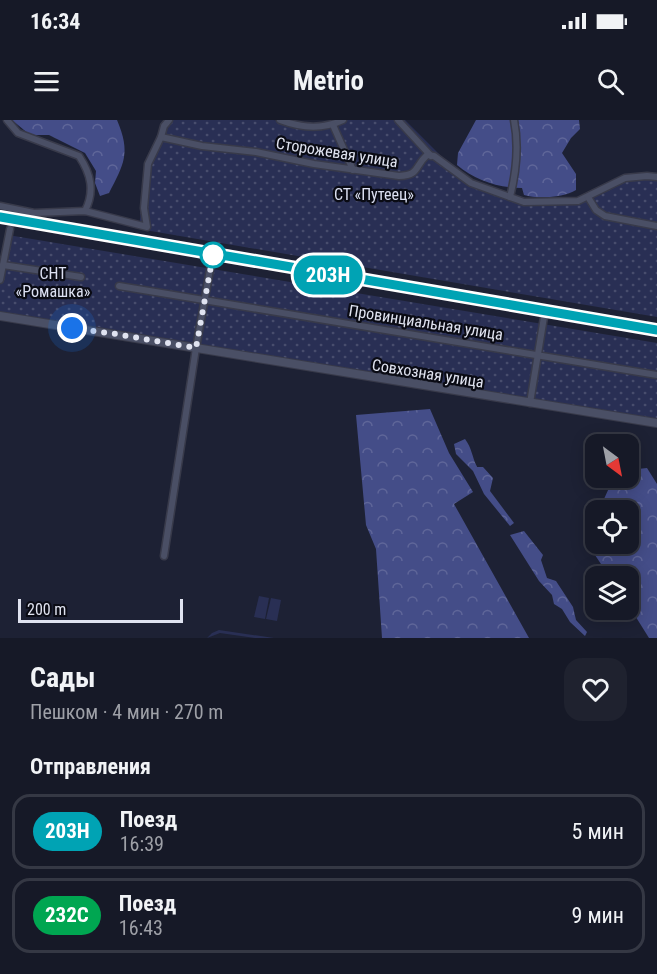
<!DOCTYPE html>
<html lang="ru">
<head>
<meta charset="utf-8">
<style>
	body { margin:0; font-family:"Roboto Condensed",sans-serif; background:#1f222f; color:#f1f3f6; height:100vh; display:flex; flex-direction:column; font-size:22px; white-space:nowrap }
	* { box-sizing:border-box; margin:0 }
	p { font-size:20px; color:#9ea0a7 }
	.icon { flex:none; width:33px; height:33px; fill:none; stroke:currentColor; stroke-width:2; stroke-linecap:round; stroke-linejoin:round }
	.map { position:relative; height:518px; overflow:hidden }
	.sheet { display:flex; flex-direction:column; background:#161927; flex:1 }
	.sheet>* { flex:none }
	.badge { padding:0 12px; border-radius:20px; font-size:21px; line-height:39px }
	.needle { width:39px; rotate:148deg }
	.tools { position:absolute; left:585px; top:314px; display:grid; gap:12px }
	.tools a { display:grid; place-items:center; width:54px; height:54px; border-radius:12px; background:#161927; box-shadow:0 3px 15px #0003,0 0 0 2px #353844; font-size:30px }
	.scale { position:absolute; left:18px; bottom:15px; width:165px; box-sizing:border-box; padding-left:6px; border:3px solid #e0e3f0; border-top:0; font-size:16px; line-height:21px; white-space:nowrap; color:#e0e3f0; -webkit-text-stroke:4px #0a0b14; paint-order:stroke }
	.you { position:absolute; width:30px; height:30px; margin:-15px; border:4px solid #fff; border-radius:50%; background:#1a73e8; box-shadow:0 0 0 9px #1a73e833 }
	.map>.badge { position:absolute; translate:-50% -50%; box-shadow:0 0 0 3px #fff }
	h2 { padding:0 30px; font-size:22px; line-height:54px }
	.round { display:grid; place-items:center; flex:none; width:63px; height:63px; border-radius:18px; background:#1f222f }
	.head { display:flex; align-items:center; justify-content:space-between; height:102px; padding:0 30px }
	h1 { font-size:28px; font-weight:700; line-height:45px }
	ul { padding:0; list-style:none }
	li { display:flex; align-items:center; gap:18px; height:75px; margin:0 12px 9px; padding:0 18px; border:3px solid #353844; border-radius:18px }
	li div { flex:1 }
	li b { display:block; font-size:22px }
	li em { font-style:normal }
	li .badge { min-width:66px; font-weight:700; text-align:center }
	.status { display:flex; justify-content:space-between; align-items:center; height:42px; padding:0 30px; background:#161927; direction:ltr }
	.status svg { height:16px; fill:currentColor }
	header { display:flex; justify-content:space-between; align-items:center; height:78px; padding:0 30px; background:#161927; font-size:27px; font-weight:700 }
	.map>svg:first-child { display:block }
</style>
</head>
<body>
<div class="status"><b>16:34</b><svg viewBox="0 0 49 12"><path d="M0 12V9h3v3zM5 12V6h3v6zM10 12V3h3v9zM15 12V0h3v12zM26 1h20v11H26zM47 4h2v5h-2z"/></svg></div>
<header><svg class="icon" aria-label="menu" viewBox="0 0 24 24"><path d="M4 6h16M4 12h16M4 18h16"/></svg>Metrio<svg class="icon" aria-label="search" viewBox="0 0 24 24"><circle cx="10" cy="10" r="6"/><path d="M15 15l6 6"/></svg></header>
<div class="map">
<svg width="657" height="518" viewBox="0 0 657 518">
	<defs>
		<pattern id="forest-crowns" width="20" height="18" patternUnits="userSpaceOnUse" patternTransform="scale(1.5)"><rect width="20" height="18" fill="#444d88"/><path d="M2 6a3 3 0 1 1 6 0M12 15a3 3 0 1 1 6 0" fill="none" stroke="#5f6699"/></pattern>
		<pattern id="garden-dots" width="8" height="8" patternUnits="userSpaceOnUse" patternTransform="scale(1.5)"><rect width="8" height="8" fill="#292f54"/><path d="M2 2h.1M6 6h.1" fill="none" stroke="#484d6d" stroke-width="1.8" stroke-linecap="round"/></pattern>
	</defs>
	<rect width="100%" height="100%" fill="#1d2134"/>
	<!-- forest -->
	<g fill="url(#forest-crowns)">
		<path d="M12,0h105c14,33 7,44 -8,73l-9,3 -5,-13 1,-12 -11,-18 -36,-18h-19z"/>
		<path d="M476,0h103l1,9 -9,9 -9,15 14,21v16c-13,8 -38,9 -52,5l-2,-7c-24,0 -47,-8 -65,-23l1,-12z"/>
		<polygon points="430,289 449,333 473,372 454,384 529,518 382,518 376,429 366,405 356,295"/>
		<path d="M465,319c7,9 7,18 12,28h6l10,11 -3,13 24,32 -4,3 -26,-32 -11,-23 -17,-17 -2,-10z"/>
		<polygon points="647,348 657,364 657,518 649,518 629,486 628,456 609,456 585,420 595,398 596,423 628,423 628,390 599,390 614,357 628,357 629,350"/>
		<polygon points="524,411 543,435 541,440 547,458 556,461 573,487 576,500 587,512 585,516 570,502 562,489 554,484 552,475 539,461 510,415"/>
	</g>
	<!-- garden -->
	<g fill="url(#garden-dots)">
		<path d="M172,0h101l49,7 14,-7h69l49,49 15,10 46,17 37,7 28,-2 55,-26 22,4v138l-518,-88c5,-39 3,-80 33,-109z"/>
		<polygon points="8,115 657,223 657,299 0,193 0,157"/>
	</g>
	<!-- pitch -->
	<g fill="#292f54">
		<polygon points="259,476 269,478 265,499 254,497"/>
		<polygon points="271,478 281,480 277,501 266,499"/>
		<polygon points="219,510 274,518 255,518 220,513 207,518 212,513"/>
	</g>
	<g fill="none" stroke-linecap="round" stroke-linejoin="round">
		<!-- minor casing -->
		<g stroke="#383a4a" stroke-width="9">
			<g id="minor">
				<path d="M7,0l11,13 61,23c12,18 16,35 6,55"/>
				<path d="M280,0c21,8 42,10 63,0"/>
				<polyline points="398,0 431,36"/>
				<polyline points="333,5 353,50"/>
				<path d="M161,17l41,9 54,6 58,12 85,12c21,-1 15,-9 28,-21l7,1 37,27 53,19 54,-1 47,-23 22,-2 10,1"/>
				<path d="M510,77c6,-24 9,-52 4,-77"/>
				<polyline points="588,77 596,90 605,96 657,106"/>
				<polyline points="0,86 34,93 85,91 147,107 144,88 148,44 161,17 164,6 169,0"/>
				<polyline points="3,145 81,157"/>
				<polyline points="0,160 10,109"/>
				<polyline points="119,166 657,255"/>
				<polyline points="530,283 544,197"/>
				<polyline points="164,436 196,228 211,144"/>
			</g>
		</g>
		<!-- tertiary casing -->
		<g stroke="#383a4a" stroke-width="10">
			<polyline id="tertiary" points="0,196 657,303"/>
		</g>
		<!-- minor -->
		<use href="#minor" stroke="#4a4f65" stroke-width="6"/>
		<!-- tertiary -->
		<use href="#tertiary" stroke="#4a4f65" stroke-width="8"/>
		<!-- rail -->
		<polyline stroke="#cbcedc" stroke-width="1.5" stroke-dasharray="10 10" stroke-linecap="butt" points="0,92 214,133 657,207"/>
	</g>
	<g fill="none" stroke-linecap="round" stroke-linejoin="round">
		<!-- line casing -->
		<g stroke="#fff" stroke-width="14">
			<polyline id="line" points="0,97 657,210"/>
		</g>
		<!-- line -->
		<use href="#line" stroke="#00a3b4" stroke-width="9"/>
		<!-- walk -->
		<polyline stroke="#e0e3f0" stroke-width="6" stroke-dasharray="0 10.8" points="72,208 116,214 196,228 213,135"/>
	</g>
	<!-- markers -->
	<circle fill="#fff" stroke="#00a3b4" stroke-width="3" cx="213" cy="135" r="12"/>
	<g text-anchor="middle" stroke-width="4.5" stroke-linejoin="round" paint-order="stroke">
		<!-- street labels -->
		<g font-size="16" fill="#e0e3f0" stroke="#0a0b14">
			<text transform="translate(337 32) rotate(9)" y="6">Сторожевая улица</text>
			<text transform="translate(426 202) rotate(9)" y="6">Провинциальная улица</text>
			<text transform="translate(428 253) rotate(9)" y="6">Совхозная улица</text>
		</g>
		<!-- park labels -->
		<g font-size="16" fill="#dce0f2" stroke="#0a0b14">
			<text x="374" y="80">СТ «Путеец»</text>
			<text x="53" y="159">СНТ<tspan x="53" dy="18">«Ромашка»</tspan></text>
		</g>
	</g>
</svg>
<div class="tools">
<a><svg class="needle" viewBox="-14 -14 28 28"><path d="M0-13l5 13h-10z" fill="#e53935"/><path d="M0 13l5-13h-10z" fill="#9ea0a7"/></svg></a>
<a><svg class="icon" aria-label="locate" viewBox="0 0 24 24"><circle cx="12" cy="12" r="6"/><path d="M12 2v4M12 18v4M2 12h4M18 12h4"/></svg></a>
<a><svg class="icon" aria-label="layers" viewBox="0 0 24 24"><path d="M12 4l9 5-9 5-9-5zM3 14l9 5 9-5"/></svg></a>
</div>
<div class="scale">200 m</div>
<div class="you" style="left:72px;top:208px"></div>
<b class="badge" style="left:328px;top:155px;background:#00a3b4;color:#fff">203Н</b>
</div>
<section class="sheet">
<div class="head"><div><h1>Сады</h1><p>Пешком · 4 мин · 270 m</p></div><a class="round"><svg class="icon" aria-label="heart" viewBox="0 0 24 24"><path d="M12 20l-8-8c-3-5 5-10 8-4 3-6 11-1 8 4z"/></svg></a></div>
<h2>Отправления</h2>
<ul>
<li><span class="badge" style="background:#00a3b4;color:#fff">203Н</span><div><b>Поезд</b><p>16:39</p></div><em>5 мин</em></li>
<li><span class="badge" style="background:#00a651;color:#fff">232C</span><div><b>Поезд</b><p>16:43</p></div><em>9 мин</em></li>
</ul>
</section>
</body>
</html>
